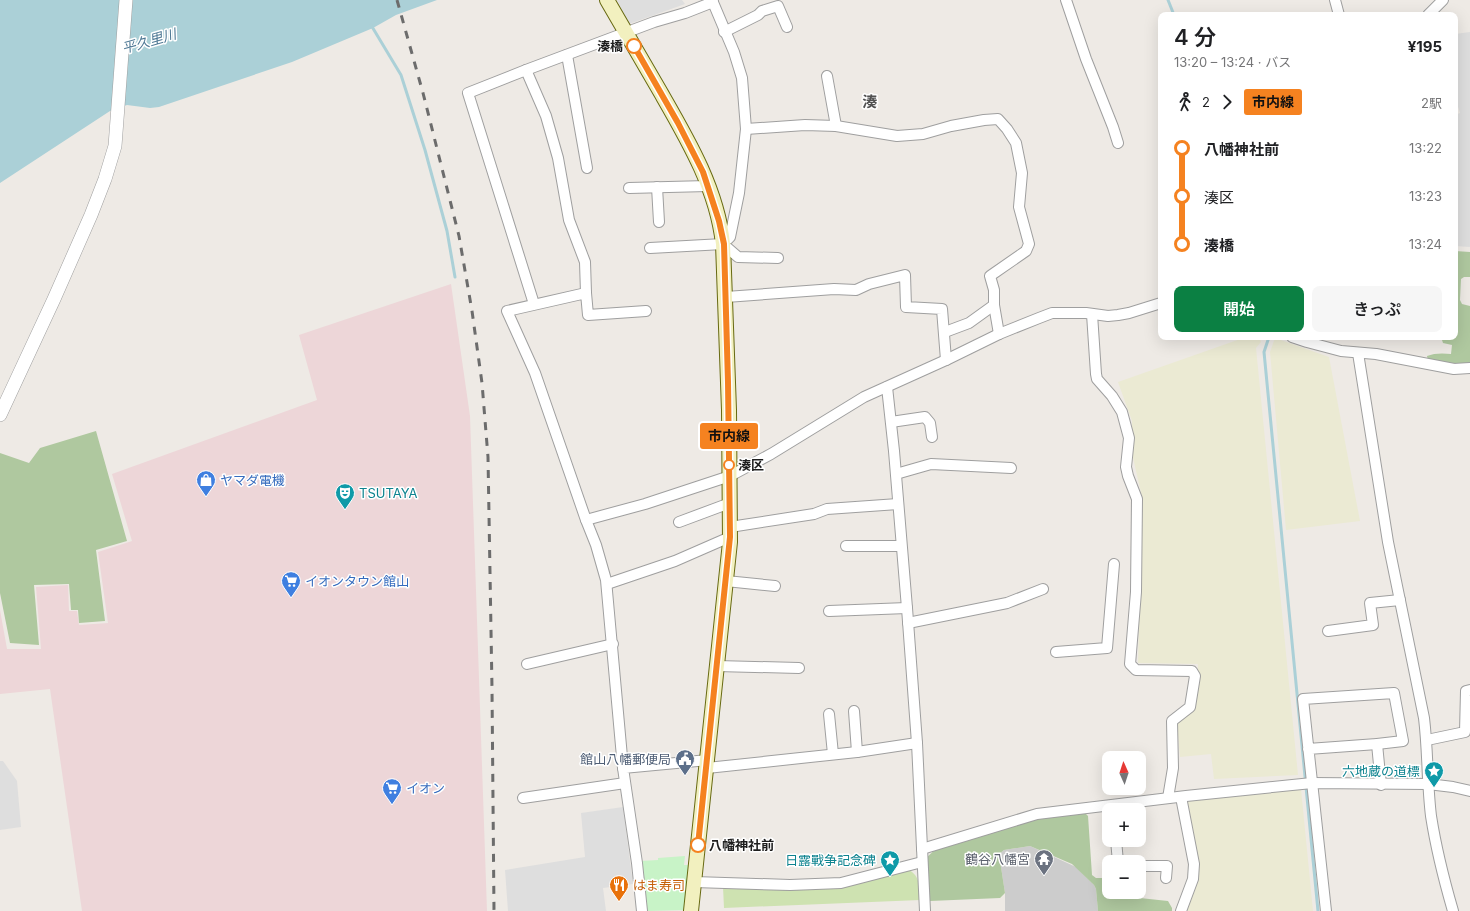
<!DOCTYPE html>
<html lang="ja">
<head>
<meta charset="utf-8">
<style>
	body { margin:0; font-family:Inter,"Noto Sans JP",sans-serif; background:#f6f6f6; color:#202124; height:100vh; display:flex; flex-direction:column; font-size:15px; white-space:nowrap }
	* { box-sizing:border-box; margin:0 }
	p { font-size:13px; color:#757577 }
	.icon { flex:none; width:22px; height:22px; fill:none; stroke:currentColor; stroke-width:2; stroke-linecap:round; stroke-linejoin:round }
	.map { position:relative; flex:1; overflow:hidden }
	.sheet { position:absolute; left:1158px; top:12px; width:300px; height:328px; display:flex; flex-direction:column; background:#fff; border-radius:8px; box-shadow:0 4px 16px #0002 }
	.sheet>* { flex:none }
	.badge { padding:0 8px; border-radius:3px; font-size:14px; line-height:26px }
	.needle { width:26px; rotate:357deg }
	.fabs { position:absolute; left:1102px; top:751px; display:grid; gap:8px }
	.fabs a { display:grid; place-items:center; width:44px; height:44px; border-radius:8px; background:#fff; box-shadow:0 4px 16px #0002; font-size:20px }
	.map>.badge { position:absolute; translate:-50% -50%; box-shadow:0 0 0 2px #fff }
	.legs { display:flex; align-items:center; gap:6px; height:44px; padding:0 16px; font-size:13px }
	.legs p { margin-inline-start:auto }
	.summary { display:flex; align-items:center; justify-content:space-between; height:68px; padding:0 16px }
	h1 { font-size:22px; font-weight:600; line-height:30px }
	.cta { display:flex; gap:8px; margin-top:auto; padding:8px 16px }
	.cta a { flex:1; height:46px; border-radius:8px; background:#0b8043; color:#fff; font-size:16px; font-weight:600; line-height:46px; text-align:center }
	.cta a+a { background:#f6f6f6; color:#202124 }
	ul { padding:0 16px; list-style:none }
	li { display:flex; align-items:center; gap:14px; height:48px; font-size:15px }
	li i { display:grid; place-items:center; width:6px; height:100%; margin:0 5px; background:currentColor }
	li i::after { content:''; width:10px; height:10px; margin:-5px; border:3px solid; border-radius:50%; background:#fff }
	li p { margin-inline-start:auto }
	li:first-child i { background:linear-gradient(#0000 50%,currentColor 0) }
	li:last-child i { background:linear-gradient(currentColor 50%,#0000 0) }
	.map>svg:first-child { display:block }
</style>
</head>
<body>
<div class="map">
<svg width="1470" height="911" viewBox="0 0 1470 911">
	<rect width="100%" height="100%" fill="#eeeae5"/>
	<!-- commercial -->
	<polygon fill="#edd6d8" points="451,284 470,416 487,911 82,911 50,689 0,694 0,610 7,649 41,649 36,587 68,585 69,611 77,611 79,625 108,623 98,552 132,541 112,474 317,400 299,335"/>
	<!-- religious -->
	<polygon fill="#ccc" points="1030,846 1076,867 1094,885 1096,889 1098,911 1005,911 1005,893 999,854 1004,850"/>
	<!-- farmland -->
	<g fill="#ebead3">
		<polygon points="1246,337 1259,337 1261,342 1256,348 1298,775 1214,779 1211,754 1180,757 1177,724 1196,706 1198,664 1138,663 1142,497 1131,449 1132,421 1118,382"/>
		<polygon points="1275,338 1329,357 1360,521 1286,530 1270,352"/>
		<polygon points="1301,789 1313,911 1182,911 1197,861 1186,803 1189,801"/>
	</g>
	<!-- grass -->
	<path fill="#cee2b1" d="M909,870c12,7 10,17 11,30l-196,8 -1,-21 66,3 53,-2z"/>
	<!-- forest -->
	<g fill="#afc89f">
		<path d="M1455,251l15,1v25h-6l-3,2 -1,21 2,4 8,2v58l-10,1 -32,-4 -1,-5c7,-3 16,-3 24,-2l1,-9 -9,-2 -1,-3 -16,-3h29z"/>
		<polygon points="96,431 127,541 96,550 105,621 79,623 78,610 71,610 69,584 34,585 39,645 10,643 0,593 0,453 29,463 40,448"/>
		<polygon points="1084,812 1088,816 1092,875 1096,878 1109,878 1109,892 1117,892 1121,896 1168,901 1172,908 1172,911 1098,911 1096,889 1094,885 1072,864 1030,846 1004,850 999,854 1005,893 1000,898 930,901 926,858 938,847 1037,817"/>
	</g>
	<!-- park -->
	<polygon fill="#c8f3c7" points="685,856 684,865 690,865 686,910 647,911 640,861 658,860 658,858"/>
	<!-- parking -->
	<g fill="#dedede">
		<polygon points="617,0 682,0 685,4 629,24"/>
		<polygon points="1470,32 1470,247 1455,246 1455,115 1460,113 1455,97 1455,34"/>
		<polygon points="0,761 3,761 17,781 21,827 0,830"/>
		<polygon points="623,807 633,884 603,888 606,911 508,911 505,870 585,857 581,813"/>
	</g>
	<!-- water -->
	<polygon fill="#abd0d7" points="0,0 437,0 396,15 373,28 292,62 159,107 150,108 127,105 110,111 0,183"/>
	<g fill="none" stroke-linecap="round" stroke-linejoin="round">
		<!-- stream -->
		<g stroke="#abd0d7" stroke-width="3">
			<polyline points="1168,0 1174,15"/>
			<polyline points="371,25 401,75 425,150 447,231 455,277"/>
			<polyline points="1269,337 1264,352 1318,911"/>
		</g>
		<!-- minor casing -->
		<g stroke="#9f9f9f" stroke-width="12">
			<g id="minor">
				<polyline points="1066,0 1086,59 1113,127 1118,143"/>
				<polyline points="1335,0 1339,15"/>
				<polyline points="1428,15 1443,0"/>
				<polyline points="724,32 758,15 762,11 778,6 787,27"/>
				<polyline points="567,55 587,168"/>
				<polyline points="526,70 546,116 558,158 569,220 585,262 586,293"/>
				<polyline points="827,76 836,126"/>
				<polyline points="746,129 805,125 836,126 897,136 923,134 951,126 984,120 998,119 1007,129 1016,143 1022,173 1019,207 1029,244 1026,251 990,276 994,290 994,305 999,334"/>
				<polyline points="657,187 659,222"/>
				<polyline points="629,188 708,186"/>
				<polyline points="723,244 738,257 778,258"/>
				<polyline points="650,248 723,244 730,237 739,193 746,129 742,78 734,52 712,0"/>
				<polyline points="726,297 834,289 856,290 869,284 905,275 906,307 942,309 946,360"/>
				<polyline points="534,304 468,93 526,70 654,22 685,13 713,2"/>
				<polyline points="1092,314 1096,374 1097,379 1112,396 1122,412 1129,438 1126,467 1128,476 1137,499 1136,592 1130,664 1136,670 1192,671 1195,676 1190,707 1172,721 1173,768 1168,798"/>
				<polyline points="945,332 969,323 994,305"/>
				<polyline points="1292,337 1307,342 1341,351 1376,354 1454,369 1470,368"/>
				<path d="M1358,353l30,189 36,176c4,33 3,65 7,98 5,32 13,64 22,95"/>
				<polyline points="887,387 894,451 907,608 917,743 925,911"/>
				<polyline points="891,422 925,417 930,423 932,437"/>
				<polyline points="896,474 931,464 1011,468"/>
				<polyline points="586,520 645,504 730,476 771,454 864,397 946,360 999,334 1039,318 1052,313 1086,313 1108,316 1118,315 1129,313 1161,303"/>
				<polyline points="679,522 730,503"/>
				<polyline points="730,527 814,514 827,509 898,504"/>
				<polyline points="846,546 901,546"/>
				<polyline points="726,581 775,586"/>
				<polyline points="607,584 675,561 730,537"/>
				<polyline points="829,611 907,608"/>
				<polyline points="908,623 1007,603 1043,589"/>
				<polyline points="1328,631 1373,625 1370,603 1400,600"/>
				<polyline points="1056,652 1107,648 1114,564"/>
				<polyline points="527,664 613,644"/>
				<polyline points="717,666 799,668"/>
				<polyline points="854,711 857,752"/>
				<polyline points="829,714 833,754"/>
				<polyline points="1427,740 1465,732 1466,691 1470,690"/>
				<polyline points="1377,744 1381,785"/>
				<polyline points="1308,749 1377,744 1403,741 1394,693 1303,699 1326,911"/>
				<polyline points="623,768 606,580 596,545 586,520 535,373 507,311 586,293 588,315 646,311"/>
				<polyline points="707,768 857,752 917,743"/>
				<polyline points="523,798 625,783"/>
				<polyline points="1116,840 1118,862"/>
				<polyline points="922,849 1037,814 1186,796 1312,783 1428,784 1453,787 1470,791"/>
				<polyline points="1139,866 1167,866 1166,878"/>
				<polyline points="694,882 790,885 841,883 922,862"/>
				<polyline points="642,911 637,863 623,768 708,760"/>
				<polyline points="1181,911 1193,879 1194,864 1181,797"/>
			</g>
		</g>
		<!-- tertiary casing -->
		<g stroke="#9f9f9f" stroke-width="14">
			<polyline id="tertiary" points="0,415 54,299 91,215 105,179 115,146 126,0"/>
		</g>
		<!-- secondary casing -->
		<g stroke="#676911" stroke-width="16">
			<path id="secondary" d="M607,0c18,31 36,62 54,93 27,47 56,96 62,151l6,166 1,132 -39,369"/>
		</g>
		<!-- minor -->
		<use href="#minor" stroke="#fff" stroke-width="10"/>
		<!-- tertiary -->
		<use href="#tertiary" stroke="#fff" stroke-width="13"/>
		<!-- secondary -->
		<use href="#secondary" stroke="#f2f0bf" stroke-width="14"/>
		<!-- rail -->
		<polyline stroke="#6c6c6c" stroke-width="3" stroke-dasharray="8 8" stroke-linecap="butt" points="397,0 423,93 459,236 472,311 482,383 488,457 492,688 494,911"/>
	</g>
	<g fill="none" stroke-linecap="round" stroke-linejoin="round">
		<!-- line-1 casing -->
		<g stroke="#fff" stroke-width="9">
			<polyline id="line-1" points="634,46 678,123 703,172 719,221 724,244 728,382 730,537 698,845"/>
		</g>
		<!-- line-1 -->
		<use href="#line-1" stroke="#f58220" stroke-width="6"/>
	</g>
	<!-- icons -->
	<defs>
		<g id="shop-pin" transform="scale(1)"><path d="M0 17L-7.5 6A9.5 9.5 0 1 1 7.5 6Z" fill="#3f7fe0" stroke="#fff"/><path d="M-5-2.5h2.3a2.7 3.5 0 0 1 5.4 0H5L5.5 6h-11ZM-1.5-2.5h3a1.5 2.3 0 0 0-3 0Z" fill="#fff"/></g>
		<g id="theatre-pin" transform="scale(1)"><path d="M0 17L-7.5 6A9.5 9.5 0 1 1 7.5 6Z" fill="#0f9aa8" stroke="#fff"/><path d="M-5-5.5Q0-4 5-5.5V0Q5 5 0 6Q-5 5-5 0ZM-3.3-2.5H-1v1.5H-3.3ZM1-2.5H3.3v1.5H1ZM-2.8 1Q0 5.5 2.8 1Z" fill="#fff"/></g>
		<g id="supermarket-pin" transform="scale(1)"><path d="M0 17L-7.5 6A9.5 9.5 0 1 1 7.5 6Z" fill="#3f7fe0" stroke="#fff"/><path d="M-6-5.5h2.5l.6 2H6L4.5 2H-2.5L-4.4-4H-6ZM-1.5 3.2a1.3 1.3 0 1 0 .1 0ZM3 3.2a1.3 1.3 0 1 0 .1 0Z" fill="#fff"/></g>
		<g id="civic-pin" transform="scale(1)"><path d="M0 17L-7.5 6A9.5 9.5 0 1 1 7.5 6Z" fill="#5c6f8a" stroke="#fff"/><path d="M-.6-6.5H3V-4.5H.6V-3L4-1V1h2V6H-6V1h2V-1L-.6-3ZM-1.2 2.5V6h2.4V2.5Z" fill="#fff"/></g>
		<g id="sight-pin" transform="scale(1)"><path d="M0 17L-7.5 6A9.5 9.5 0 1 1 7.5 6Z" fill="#0f9aa8" stroke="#fff"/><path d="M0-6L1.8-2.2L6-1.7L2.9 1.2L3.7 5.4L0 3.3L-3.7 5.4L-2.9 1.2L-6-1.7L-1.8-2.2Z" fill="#fff"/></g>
		<g id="temple-pin" transform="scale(1)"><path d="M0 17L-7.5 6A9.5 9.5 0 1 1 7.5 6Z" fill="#6b7280" stroke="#fff"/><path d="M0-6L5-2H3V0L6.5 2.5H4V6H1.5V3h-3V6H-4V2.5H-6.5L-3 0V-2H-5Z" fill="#fff"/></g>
		<g id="restaurant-pin" transform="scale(1)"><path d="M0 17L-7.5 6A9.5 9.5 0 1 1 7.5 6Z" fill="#e8710a" stroke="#fff"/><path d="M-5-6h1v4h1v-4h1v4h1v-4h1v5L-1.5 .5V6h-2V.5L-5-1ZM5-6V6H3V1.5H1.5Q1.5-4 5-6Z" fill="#fff"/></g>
	</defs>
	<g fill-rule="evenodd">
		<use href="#shop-pin" x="206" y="480"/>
		<use href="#theatre-pin" x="345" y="493"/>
		<use href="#supermarket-pin" x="291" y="581"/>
		<use href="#civic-pin" x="685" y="759"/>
		<use href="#sight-pin" x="1434" y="771"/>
		<use href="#supermarket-pin" x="392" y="788"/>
		<use href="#temple-pin" x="1044" y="859"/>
		<use href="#sight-pin" x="890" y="860"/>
		<use href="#restaurant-pin" x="619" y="885"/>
	</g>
	<!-- markers -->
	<g fill="#fff" stroke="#f58220" stroke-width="2">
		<circle cx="634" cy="46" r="7"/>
		<circle cx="729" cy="465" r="5"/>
		<circle cx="698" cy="845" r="7"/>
	</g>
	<g text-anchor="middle" stroke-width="3" stroke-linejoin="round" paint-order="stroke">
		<!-- stop labels -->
		<g font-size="13" font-weight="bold" fill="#1e1e1e" stroke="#fff" text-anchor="start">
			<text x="623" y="51" text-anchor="end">湊橋</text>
			<text x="738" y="470">湊区</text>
			<text x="709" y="850">八幡神社前</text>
		</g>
		<!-- shop labels -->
		<g font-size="13" fill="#366cbe" stroke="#fff" text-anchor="start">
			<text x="220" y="485">ヤマダ電機</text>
			<text x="305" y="586">イオンタウン館山</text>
			<text x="406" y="793">イオン</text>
		</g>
		<!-- culture labels -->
		<g font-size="13" fill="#0d838f" stroke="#fff" text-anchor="end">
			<text x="359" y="498" text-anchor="start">TSUTAYA</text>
			<text x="1420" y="776">六地蔵の道標</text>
			<text x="876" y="865">日露戰争記念碑</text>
		</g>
		<!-- service labels -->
		<g font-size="13" fill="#4e5e75" stroke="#fff" text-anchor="end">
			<text x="671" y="764">館山八幡郵便局</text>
		</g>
		<!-- worship labels -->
		<g font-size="13" fill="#5b616d" stroke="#fff" text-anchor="end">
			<text x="1030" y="864">鶴谷八幡宮</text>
		</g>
		<!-- food labels -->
		<g font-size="13" fill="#c56008" stroke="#fff" text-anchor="start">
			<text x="633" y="890">はま寿司</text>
		</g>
		<!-- water labels -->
		<g font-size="14" font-style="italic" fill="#4e7894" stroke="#fff">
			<text transform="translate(149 41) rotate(-16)" y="5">平久里川</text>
		</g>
		<!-- quarter labels -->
		<g font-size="15" font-weight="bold" fill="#515151" stroke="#fff">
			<text x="870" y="107">湊</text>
		</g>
	</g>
</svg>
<div class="fabs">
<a><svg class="needle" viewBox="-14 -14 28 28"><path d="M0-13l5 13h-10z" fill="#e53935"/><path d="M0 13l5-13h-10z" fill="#757577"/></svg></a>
<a>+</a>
<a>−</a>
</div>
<b class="badge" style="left:729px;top:436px;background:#f58220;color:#111">市内線</b>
<section class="sheet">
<div class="summary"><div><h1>4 分</h1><p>13:20 – 13:24 · バス</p></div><b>¥195</b></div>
<div class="legs"><svg class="icon" aria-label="walk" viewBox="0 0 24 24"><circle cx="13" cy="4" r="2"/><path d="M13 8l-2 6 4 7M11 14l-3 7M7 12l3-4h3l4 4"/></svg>2<svg class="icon" aria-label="forward" viewBox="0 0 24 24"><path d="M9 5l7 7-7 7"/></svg><b class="badge" style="background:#f58220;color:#111">市内線</b><p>2駅</p></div>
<ul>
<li><i style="color:#f58220"></i><b>八幡神社前</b><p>13:22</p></li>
<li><i style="color:#f58220"></i><span>湊区</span><p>13:23</p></li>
<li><i style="color:#f58220"></i><b>湊橋</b><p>13:24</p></li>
</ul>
<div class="cta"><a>開始</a><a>きっぷ</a></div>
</section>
</div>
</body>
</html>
